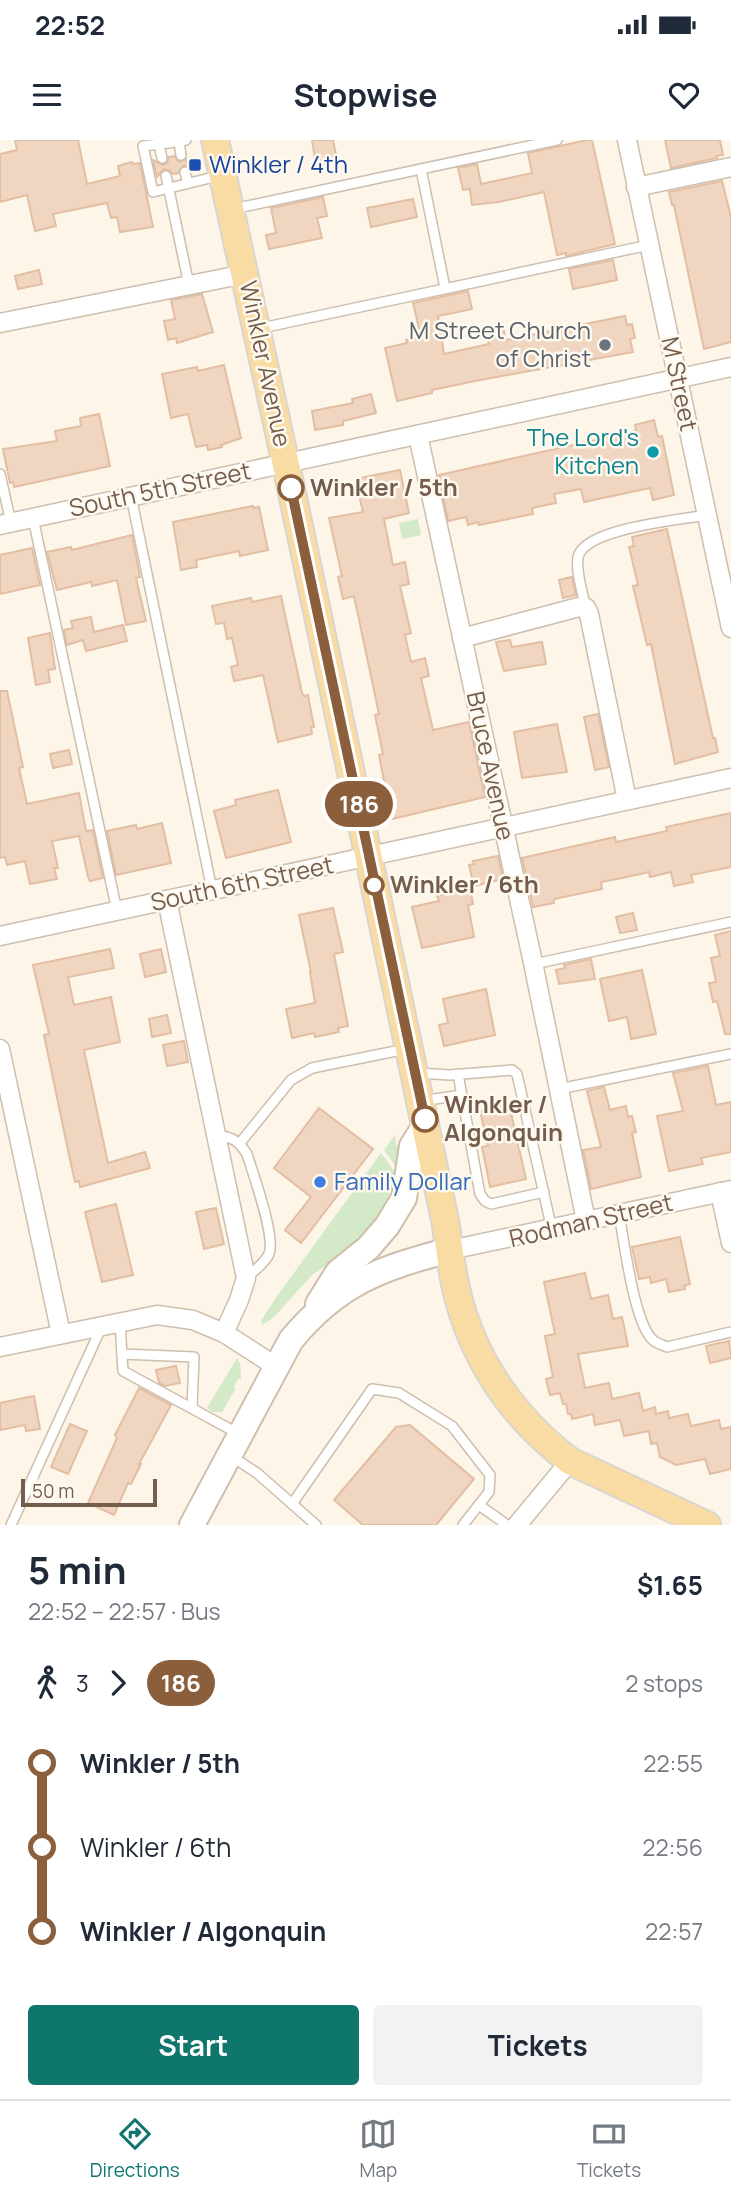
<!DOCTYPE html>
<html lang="en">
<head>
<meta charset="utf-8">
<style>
	body { margin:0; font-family:Manrope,sans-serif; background:#f2f2f3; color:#1f2937; height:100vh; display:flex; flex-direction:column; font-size:26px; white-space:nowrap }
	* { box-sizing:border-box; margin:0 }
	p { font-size:23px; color:#747a83 }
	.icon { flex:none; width:38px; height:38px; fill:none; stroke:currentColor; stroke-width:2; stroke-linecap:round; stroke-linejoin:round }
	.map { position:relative; height:1385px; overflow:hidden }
	.panel { display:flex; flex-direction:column; background:#fff; flex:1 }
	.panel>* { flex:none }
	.badge { padding:0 14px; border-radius:23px; font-size:24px; line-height:46px }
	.scale { position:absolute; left:21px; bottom:18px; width:136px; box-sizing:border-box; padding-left:7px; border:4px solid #755d4d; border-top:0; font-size:19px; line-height:24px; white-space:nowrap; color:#755d4d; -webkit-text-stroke:5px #fef9ef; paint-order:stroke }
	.map>.badge { position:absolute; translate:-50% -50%; box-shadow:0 0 0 4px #fff }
	.legs { display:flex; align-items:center; gap:10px; height:77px; padding:0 28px; font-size:23px }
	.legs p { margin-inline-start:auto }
	.head { display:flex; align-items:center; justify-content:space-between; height:119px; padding:0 28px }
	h1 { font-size:38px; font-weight:700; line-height:52px }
	.button { display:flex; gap:14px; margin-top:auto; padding:14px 28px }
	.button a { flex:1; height:80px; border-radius:7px; background:#0f766e; color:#fff; font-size:28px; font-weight:700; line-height:80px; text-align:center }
	.button a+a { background:#f2f2f3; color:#1f2937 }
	ul { padding:0 28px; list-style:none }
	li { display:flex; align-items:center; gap:24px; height:84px; font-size:26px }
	li i { display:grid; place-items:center; width:10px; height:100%; margin:0 9px; background:currentColor }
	li i::after { content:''; width:18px; height:18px; margin:-9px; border:5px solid; border-radius:50%; background:#fff }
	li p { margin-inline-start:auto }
	li:first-child i { background:linear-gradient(#0000 50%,currentColor 0) }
	li:last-child i { background:linear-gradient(currentColor 50%,#0000 0) }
	.status { display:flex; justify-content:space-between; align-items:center; height:49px; padding:0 35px; background:#fff; direction:ltr }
	.status svg { height:19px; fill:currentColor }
	header { display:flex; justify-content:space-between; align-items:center; height:91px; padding:0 28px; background:#fff; font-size:32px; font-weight:700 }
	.menu { display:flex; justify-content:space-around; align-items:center; height:98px; border-top:2px solid #e0e1e3; background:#fff; font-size:19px; color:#747a83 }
	.menu a { display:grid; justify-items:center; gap:4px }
	.menu .active { color:#0f766e }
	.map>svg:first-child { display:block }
</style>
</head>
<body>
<div class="status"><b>22:52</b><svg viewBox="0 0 49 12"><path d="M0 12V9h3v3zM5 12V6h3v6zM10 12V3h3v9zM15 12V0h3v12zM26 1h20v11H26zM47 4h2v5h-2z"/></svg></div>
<header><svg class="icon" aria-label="menu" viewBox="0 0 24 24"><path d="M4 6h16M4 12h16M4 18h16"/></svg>Stopwise<svg class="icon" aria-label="heart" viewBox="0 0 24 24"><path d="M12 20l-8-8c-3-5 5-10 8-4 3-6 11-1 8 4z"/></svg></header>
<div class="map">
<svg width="731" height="1385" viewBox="0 0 731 1385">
	<rect width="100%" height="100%" fill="#fcf5e8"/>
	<!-- green -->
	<g fill="#d3e9c7">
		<polygon points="418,379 421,395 402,399 399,383"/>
		<polygon points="395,995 396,1005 399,1005 399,1031 384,1010"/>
		<polygon points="381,1013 395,1032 388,1058 393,1060 358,1104 312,1135 273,1178 262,1185 261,1181 275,1159"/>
		<polygon points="237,1218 240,1223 241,1239 238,1239 234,1247 236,1248 222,1272 213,1272 207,1268"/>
	</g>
	<!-- building -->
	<g fill="#f0d6c1" stroke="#e2bea2" stroke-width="2">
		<polygon points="15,0 78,0 87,44 120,36 118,26 132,22 133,24 140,23 153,87 120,92 117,77 111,78 107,63 53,74 56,86 35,91 27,55 0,62 0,14 17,10"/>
		<polygon points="312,0 333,0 337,19 316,25"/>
		<polygon points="587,0 592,0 615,104 566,116 566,113 557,115 544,52 499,62 472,65 470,49 463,50 458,28 477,24 481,44 532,33 528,13"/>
		<polygon points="665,0 720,0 723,15 716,16 717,18 671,28"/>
		<polygon points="174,16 179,22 186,19 188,26 183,26 178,33 173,34 169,30 164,29 157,37 153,20 163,25 167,23 169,17"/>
		<polygon points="722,41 731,77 731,202 704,209 674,65 672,65 669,52"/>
		<polygon points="323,57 327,76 317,78 322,98 269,109 266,95 276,93 271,68"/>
		<polygon points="413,59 417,77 371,87 367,68"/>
		<polygon points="613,120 617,140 573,149 569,129"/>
		<polygon points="39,130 42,144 18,149 15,136"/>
		<polygon points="468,151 472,169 438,176 444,214 489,204 486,191 503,187 506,200 625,176 627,185 632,184 635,198 630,199 633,212 475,241 432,250 432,253 397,261 385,208 407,203 406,200 421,197 413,163"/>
		<polygon points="202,154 213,192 177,203 176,198 168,200 164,181 175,179 171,160"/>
		<polygon points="224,225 241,298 221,305 222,307 208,310 207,305 196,307 188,274 171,278 162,234 197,227 198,231"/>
		<polygon points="371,254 376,273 343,281 343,285 315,290 312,271 353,263 352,259"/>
		<polygon points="99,274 110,326 14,347 13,342 10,343 3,309 57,301 55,291 81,286 80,278"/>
		<polygon points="654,280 658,297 662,296 674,355 653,360 650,348 584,362 581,349 554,354 556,363 532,368 533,374 479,385 478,382 468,385 466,377 448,381 439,335 636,291 635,285"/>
		<polygon points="400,330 409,373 384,379 393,425 405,422 409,444 400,446 411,493 405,495 411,522 425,518 429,536 421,538 433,590 469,582 485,657 388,680 381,647 385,646 379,615 383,614 375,575 379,574 354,456 343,459 338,437 342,436 329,378 363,372 355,339"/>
		<polygon points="253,366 254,368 259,367 268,410 240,416 239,411 196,420 197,427 181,430 173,382"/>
		<polygon points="667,389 713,598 715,598 718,612 675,624 651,504 647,505 633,446 638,445 629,407 634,406 632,397"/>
		<polygon points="132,395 140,437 136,438 146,481 126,485 117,440 92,446 91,442 57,450 47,412 71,407 72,410"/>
		<polygon points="32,408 40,445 0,454 0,415"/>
		<polygon points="572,437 576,455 563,458 559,440"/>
		<polygon points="281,456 302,553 304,556 308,555 314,587 311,587 312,594 278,602 263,535 234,541 231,527 238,525 232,498 227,499 224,483 216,484 212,466 251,458 252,462"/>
		<polygon points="91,477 94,492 123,485 127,501 86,511 83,500 67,505 64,490 73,488 71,481"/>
		<polygon points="50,493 55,529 48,530 50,542 36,545 28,498"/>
		<polygon points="510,500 512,507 542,502 546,524 504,531 496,502"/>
		<polygon points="0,551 7,551 23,627 19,628 27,664 79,653 86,691 93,690 103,738 90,741 88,737 79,696 52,701 58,728 54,728 57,739 30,744 25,721 7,725 5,717 0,718"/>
		<polygon points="598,574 609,627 595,630 584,577"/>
		<polygon points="557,584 567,632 522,638 514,592"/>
		<polygon points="69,610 72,624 53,628 50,614"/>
		<polygon points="278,650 291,702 226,718 214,671 236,665 235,660"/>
		<polygon points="731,673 731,727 691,735 693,742 674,746 671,732 650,737 649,732 622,738 601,742 602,749 554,759 554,763 533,767 522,718 615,697 616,702 667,691 666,687"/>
		<polygon points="162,683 171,723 116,735 107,691 136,685 137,689"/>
		<polygon points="498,716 503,739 474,746 469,725 474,724 473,721"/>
		<polygon points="470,749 473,764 468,765 474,797 422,808 412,767 439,761 437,756"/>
		<polygon points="333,768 343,812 334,814 348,886 338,888 339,892 315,897 314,893 292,898 286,869 315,863 310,832 311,832 299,775"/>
		<polygon points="633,773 637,790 620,793 616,777"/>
		<polygon points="731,791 731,894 725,894 717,861 713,862 709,843 716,842 711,818 720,816 715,795"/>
		<polygon points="110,809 114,828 68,837 74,865 111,857 120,902 84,910 108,1023 145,1012 150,1028 80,1047 79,1041 75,1042 69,1015 44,895 49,894 33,825"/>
		<polygon points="161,809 166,832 145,837 140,814"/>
		<polygon points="591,819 595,839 559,844 556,830 565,828 564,825"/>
		<polygon points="642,830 656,894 631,899 627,877 609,881 600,839"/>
		<polygon points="486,849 495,895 444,906 439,885 448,883 443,859"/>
		<polygon points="167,875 171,893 152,897 149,879"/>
		<polygon points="184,901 188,922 167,926 163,905"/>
		<polygon points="708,926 716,965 731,962 731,1012 701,1018 703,1024 669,1031 657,976 683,971 673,933"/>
		<polygon points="604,947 610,970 626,966 628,977 632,976 636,992 632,993 641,1037 591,1049 583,1010 601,1007 587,951"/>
		<polygon points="509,964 526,1039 490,1047 482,1007 488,1006 480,971"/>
		<polygon points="319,968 373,1009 301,1103 285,1090 311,1057 274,1028"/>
		<polygon points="116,1064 133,1135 102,1142 85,1072"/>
		<polygon points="216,1068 224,1104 204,1109 196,1072"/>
		<polygon points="680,1097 690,1144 684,1146 685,1149 669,1152 666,1139 651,1143 650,1137 639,1139 632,1107"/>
		<polygon points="585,1133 591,1159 608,1155 613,1179 622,1177 628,1206 578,1214 585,1248 609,1243 612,1259 639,1253 643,1271 655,1267 656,1274 668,1271 669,1278 688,1274 691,1286 719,1280 721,1289 731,1287 731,1329 710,1334 705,1319 676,1325 660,1317 657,1303 651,1304 649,1291 624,1296 620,1280 595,1285 593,1274 572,1279 571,1274 568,1274 566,1264 563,1264 560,1253 550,1255 546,1239 553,1237 545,1196 555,1194 544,1142"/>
		<polygon points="729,1201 731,1218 710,1223 706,1206"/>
		<polygon points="176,1226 180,1243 165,1246 159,1243 156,1230"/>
		<polygon points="139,1248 171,1265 139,1324 141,1324 131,1344 128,1343 114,1375 88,1363 117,1298 115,1295"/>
		<polygon points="34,1256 40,1289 26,1291 25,1285 0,1290 0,1263"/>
		<polygon points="70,1284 87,1291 68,1334 51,1327"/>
		<polygon points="410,1285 474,1339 436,1385 363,1385 334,1360 396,1287"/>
	</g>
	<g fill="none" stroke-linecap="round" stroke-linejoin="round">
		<!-- service casing -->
		<g stroke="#cebeae" stroke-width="12">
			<g id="service">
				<polyline points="168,0 168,3 143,6 153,52 218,36"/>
				<polyline points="179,2 181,15"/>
				<polyline points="168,3 186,0"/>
				<polyline points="159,5 162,18"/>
				<polyline points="421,29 445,148"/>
				<polyline points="185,32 188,43"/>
				<polyline points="166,36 189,145"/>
				<polyline points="233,69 557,0"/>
				<polyline points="257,189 649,105"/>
				<polyline points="0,334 11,383"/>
				<polyline points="131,356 212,750"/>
				<polyline points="33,378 117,771"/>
				<path d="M586,468c-3,-13 -12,-42 -7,-54 12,-26 99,-34 128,-39"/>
				<polyline points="534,824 731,782"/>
				<polyline points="418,933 450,935 512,930 517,934 552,1090"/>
				<polyline points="458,934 480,1054 485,1061 491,1064 544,1052"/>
				<polyline points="559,949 731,914"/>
				<polyline points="421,961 462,955"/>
				<path d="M216,995c16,2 22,5 31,19 6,20 29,83 22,100 -5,10 -15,17 -23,24"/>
				<polyline points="240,1003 291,940 312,928 406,909"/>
				<path d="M619,1074c5,26 15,110 34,126 3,3 10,5 14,7l64,-15"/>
				<polyline points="120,1183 123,1231 239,1294"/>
				<polyline points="122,1214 194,1217 192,1268"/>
				<polyline points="231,1316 257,1333 316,1385"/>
				<polyline points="292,1364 372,1249 399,1253 452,1286 490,1335 489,1352 463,1385"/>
				<polyline points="479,1365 507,1385"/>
				<polyline points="11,1385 102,1186"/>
			</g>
		</g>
		<!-- minor casing -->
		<g stroke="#cebeae" stroke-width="21">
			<g id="minor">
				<polyline points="627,0 731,488"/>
				<polyline points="636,47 731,27"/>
				<polyline points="0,183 245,134"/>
				<polyline points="418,295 532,818 586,1081"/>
				<polyline points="0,385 731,227"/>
				<polyline points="462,498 579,467 586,468 589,474 627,660"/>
				<polyline points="167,760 246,1138 239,1160 224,1193"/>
				<polyline points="0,796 731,638"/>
				<polyline points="0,909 61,1194"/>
				<polyline points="720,1052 731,1103"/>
				<polyline points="450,1110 731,1050"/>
				<polyline points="0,1207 157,1175 193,1180 224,1193 277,1227"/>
				<polyline points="517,1385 570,1321"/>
			</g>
		</g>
		<!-- secondary casing -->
		<g stroke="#d0beac" stroke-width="28">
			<g id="secondary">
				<polyline points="318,1164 338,1132 368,1108 387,1086 404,1058 412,1006 426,984"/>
				<path d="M192,1385l99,-185c47,-57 90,-72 159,-90"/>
			</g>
		</g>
		<!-- primary casing -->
		<g stroke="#dbd5d1" stroke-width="30">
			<path id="primary" d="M215,0l76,348 154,732c3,18 5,36 8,53 13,77 56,142 117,188l137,64"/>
		</g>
		<!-- service -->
		<use href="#service" stroke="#fff" stroke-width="9"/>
		<!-- minor -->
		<use href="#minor" stroke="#fff" stroke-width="18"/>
		<!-- secondary -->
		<use href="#secondary" stroke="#fff" stroke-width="24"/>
		<!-- primary -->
		<use href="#primary" stroke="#f8dca3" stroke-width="26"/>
	</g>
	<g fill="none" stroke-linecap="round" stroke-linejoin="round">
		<!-- line-1 casing -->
		<g stroke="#fff" stroke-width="16">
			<polyline id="line-1" points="291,348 425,979"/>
		</g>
		<!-- line-1 -->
		<use href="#line-1" stroke="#8b5e3c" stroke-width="10"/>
	</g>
	<!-- markers -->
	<rect fill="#1a4fb4" stroke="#fef9ef" stroke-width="2.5" x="188" y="18" width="14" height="14" rx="3.5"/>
	<circle fill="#6b7280" stroke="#fef9ef" stroke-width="2.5" cx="605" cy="205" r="7"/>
	<circle fill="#0f9aa8" stroke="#fef9ef" stroke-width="2.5" cx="653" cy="312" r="7"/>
	<g fill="#fff" stroke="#8b5e3c" stroke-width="3.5">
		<circle cx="291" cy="348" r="12"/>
		<circle cx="374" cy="745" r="9"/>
		<circle cx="425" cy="979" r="12"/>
	</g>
	<circle fill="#3f7fe0" stroke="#fef9ef" stroke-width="2.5" cx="320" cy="1042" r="7"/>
	<g text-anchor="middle" stroke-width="5" stroke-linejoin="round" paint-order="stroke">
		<!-- transit labels -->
		<g font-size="24" fill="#164399" stroke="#fef9ef" text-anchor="start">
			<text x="209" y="33">Winkler / 4th</text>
		</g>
		<!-- worship labels -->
		<g font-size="24" fill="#5b616d" stroke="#fef9ef" text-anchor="end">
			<text x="591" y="199">M Street Church<tspan x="591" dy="28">of Christ</tspan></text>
		</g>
		<!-- street labels -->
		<g font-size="24" fill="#755d4d" stroke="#fef9ef">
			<text transform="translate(265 224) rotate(78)" y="8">Winkler Avenue</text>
			<text transform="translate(679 244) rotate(78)" y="8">M Street</text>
			<text transform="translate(160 350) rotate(-12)" y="8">South 5th Street</text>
			<text transform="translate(490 626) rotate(78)" y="8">Bruce Avenue</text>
			<text transform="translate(242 744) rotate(-12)" y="8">South 6th Street</text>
			<text transform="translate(591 1081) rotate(-13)" y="8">Rodman Street</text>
		</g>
		<!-- culture labels -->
		<g font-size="24" fill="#0d838f" stroke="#fef9ef" text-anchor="end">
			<text x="639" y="306">The Lord's<tspan x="639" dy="28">Kitchen</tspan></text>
		</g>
		<!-- stop labels -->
		<g font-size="24" font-weight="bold" fill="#755d4d" stroke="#fef9ef" text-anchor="start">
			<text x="310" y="356">Winkler / 5th</text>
			<text x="390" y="753">Winkler / 6th</text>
			<text x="444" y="973">Winkler /<tspan x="444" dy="28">Algonquin</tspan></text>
		</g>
		<!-- shop labels -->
		<g font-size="24" fill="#366cbe" stroke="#fef9ef" text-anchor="start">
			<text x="334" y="1050">Family Dollar</text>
		</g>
	</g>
</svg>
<div class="scale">50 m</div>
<b class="badge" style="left:359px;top:664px;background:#8b5e3c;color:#fff">186</b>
</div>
<section class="panel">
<div class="head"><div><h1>5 min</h1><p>22:52 – 22:57 · Bus</p></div><b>$1.65</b></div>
<div class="legs"><svg class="icon" aria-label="walk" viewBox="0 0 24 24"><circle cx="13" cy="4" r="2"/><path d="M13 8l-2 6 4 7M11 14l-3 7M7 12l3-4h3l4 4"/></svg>3<svg class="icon" aria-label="forward" viewBox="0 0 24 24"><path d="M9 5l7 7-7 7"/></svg><b class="badge" style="background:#8b5e3c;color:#fff">186</b><p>2 stops</p></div>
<ul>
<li><i style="color:#8b5e3c"></i><b>Winkler / 5th</b><p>22:55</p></li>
<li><i style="color:#8b5e3c"></i><span>Winkler / 6th</span><p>22:56</p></li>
<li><i style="color:#8b5e3c"></i><b>Winkler / Algonquin</b><p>22:57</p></li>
</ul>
<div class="button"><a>Start</a><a>Tickets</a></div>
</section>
<nav class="menu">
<a class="active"><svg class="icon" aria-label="directions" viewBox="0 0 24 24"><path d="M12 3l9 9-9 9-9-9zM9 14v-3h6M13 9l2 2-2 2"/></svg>Directions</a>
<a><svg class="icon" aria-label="map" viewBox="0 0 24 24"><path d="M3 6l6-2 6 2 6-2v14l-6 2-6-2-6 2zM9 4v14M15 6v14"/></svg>Map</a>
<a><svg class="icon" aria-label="tickets" viewBox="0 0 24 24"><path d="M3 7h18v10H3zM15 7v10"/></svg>Tickets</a>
</nav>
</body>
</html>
